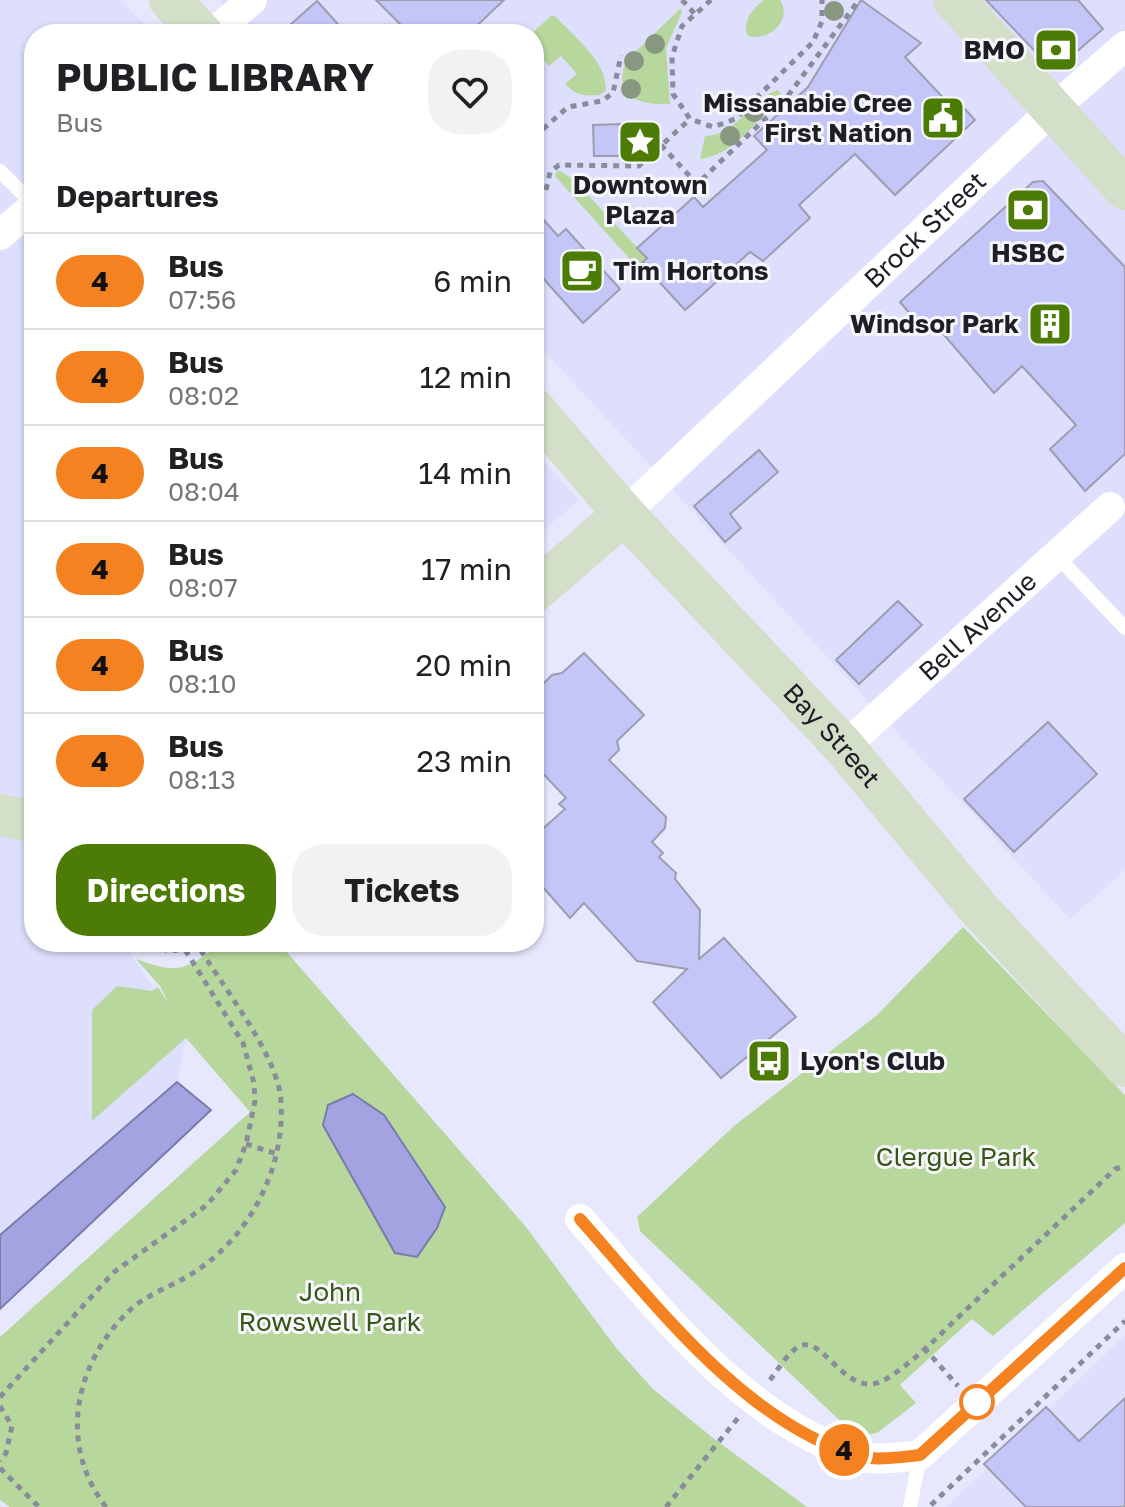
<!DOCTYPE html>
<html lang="en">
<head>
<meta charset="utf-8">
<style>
	body { margin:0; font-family:"Golos Text",sans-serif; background:#f2f2f2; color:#202124; height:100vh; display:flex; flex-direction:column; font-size:30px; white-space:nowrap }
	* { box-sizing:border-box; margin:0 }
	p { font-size:26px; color:#757577 }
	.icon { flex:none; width:44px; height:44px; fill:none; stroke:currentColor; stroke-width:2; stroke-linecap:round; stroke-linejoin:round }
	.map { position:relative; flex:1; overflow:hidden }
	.drawer { position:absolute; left:24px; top:24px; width:520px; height:928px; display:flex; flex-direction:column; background:#fff; border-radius:32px; box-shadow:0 2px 6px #0004 }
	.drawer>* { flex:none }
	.badge { padding:0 16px; border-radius:26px; font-size:28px; line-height:52px }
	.map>.badge { position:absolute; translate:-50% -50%; box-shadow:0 0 0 4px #fff }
	h2 { padding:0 32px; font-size:30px; line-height:72px }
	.round { display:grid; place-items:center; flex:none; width:84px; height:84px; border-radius:32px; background:#f2f2f2 }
	.headline { display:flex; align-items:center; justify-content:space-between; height:136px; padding:0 32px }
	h1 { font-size:38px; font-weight:700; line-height:60px }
	.cta { display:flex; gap:16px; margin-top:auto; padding:16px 32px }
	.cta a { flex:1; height:92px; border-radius:32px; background:#4d7c06; color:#fff; font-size:32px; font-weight:700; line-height:92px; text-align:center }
	.cta a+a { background:#f2f2f2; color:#202124 }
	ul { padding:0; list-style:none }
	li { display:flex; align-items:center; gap:24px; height:96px; padding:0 32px; border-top:2px solid #e0e0e0 }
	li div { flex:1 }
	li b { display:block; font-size:30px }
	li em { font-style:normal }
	li .badge { min-width:88px; font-weight:700; text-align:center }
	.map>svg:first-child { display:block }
</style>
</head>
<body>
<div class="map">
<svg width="1125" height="1507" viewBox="0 0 1125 1507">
	<rect width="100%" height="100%" fill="#e7e8fe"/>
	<!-- built -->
	<g fill="#dedffd">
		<polygon points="0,0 121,0 153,34 34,34 34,942 123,942 186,1037 177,1082 0,1235"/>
		<polygon points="220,0 1125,0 1125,870 1070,919 534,340 534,34 251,34"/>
		<polygon points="534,451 579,500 534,538"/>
		<polygon points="1125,1335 1125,1507 947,1507"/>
	</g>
	<!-- green -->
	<g fill="#b7d79c">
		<path d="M764,0h16c13,20 -11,42 -32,36 -7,-14 5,-28 16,-36z"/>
		<path d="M681,8l1,4 -16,36 4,56c-31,2 -59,-8 -43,-44z"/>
		<path d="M551,16h4c19,21 51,44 51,74l-6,5c-16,1 -23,1 -35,-11l12,-10 -16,-18 -12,10 -15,-16v-16h-3z"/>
		<path d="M778,90l3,5c-22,23 -47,61 -81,64l5,-23c33,0 43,-37 73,-46z"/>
		<polygon points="558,170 572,178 647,258 637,267 555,176"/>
		<polygon points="963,927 1125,1095 1125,1223 993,1336 972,1319 900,1385 916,1403 877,1433 857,1437 640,1231 637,1217 734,1126 876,1016"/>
		<path d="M221,942h57l248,285 91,122 36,40 60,49 94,69h-797l-10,-7v-163l250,-225 -64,-74 -94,83v-111l25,-24 35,5 6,-4 11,17 -9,-18 -24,-27c42,16 52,11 85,-17z"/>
	</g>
	<!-- water -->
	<g fill="#a2a3e0" stroke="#7a7ba8" stroke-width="2">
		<polygon points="177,1082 211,1110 0,1309 0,1235"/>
		<polygon points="353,1094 384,1115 445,1207 437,1228 417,1257 395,1253 323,1125 328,1105"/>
	</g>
	<!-- building -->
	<g fill="#c4c6f8" stroke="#9c9db1" stroke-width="2">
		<polygon points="376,0 504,0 468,34 410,34"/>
		<polygon points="861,0 921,43 905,57 948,103 954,97 975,120 895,195 855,154 799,205 810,218 763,261 750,252 685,310 642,263 647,258 637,248 694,197 703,207 767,150 754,136 808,87"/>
		<polygon points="986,0 1078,0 1103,29 1054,71"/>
		<polygon points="317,1 347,34 280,34"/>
		<polygon points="621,124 621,156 594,156 593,125"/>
		<polygon points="1043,181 1125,267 1125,454 1085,491 1050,449 1076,425 1022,366 994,393 933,322 924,330 900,302 1033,182"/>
		<polygon points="534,209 558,236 566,229 620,289 583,323 534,268"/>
		<polygon points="759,450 778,472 730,514 741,528 725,542 694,506"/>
		<polygon points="898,601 922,625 859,684 836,660"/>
		<polygon points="584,653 644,715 617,741 619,750 609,760 666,817 665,828 652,842 663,853 659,857 676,873 675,879 700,910 699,959 724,938 796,1017 721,1078 653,1002 687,969 637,961 584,903 570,918 534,877 534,854 538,850 537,834 565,809 559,804 566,798 534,764 534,693 552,675 562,673"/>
		<polygon points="1048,722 1097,774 1014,852 964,799"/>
		<polygon points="1125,1398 1125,1507 1026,1507 984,1464 1046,1407 1079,1441"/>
	</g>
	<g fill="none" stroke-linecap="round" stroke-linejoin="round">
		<!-- path -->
		<g stroke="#8a8b9b" stroke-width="5" stroke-dasharray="6 6" stroke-linecap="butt">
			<polyline points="682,0 695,14"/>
			<polyline points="711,0 682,26 672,57 673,94 690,119 713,127 735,119 813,42 822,21 822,0"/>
			<polyline points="534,137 568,107 602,101 613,93 621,55"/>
			<polyline points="661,145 697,184 784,101 859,0"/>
			<polyline points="546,190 550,172 559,165 639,166 690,119"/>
			<path d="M151,942c13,11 27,12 41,0"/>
			<polyline points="246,1144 277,1154"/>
			<polyline points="924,1348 958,1386"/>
			<path d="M770,1380c8,-10 20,-32 33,-35 23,-5 46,57 83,34 31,-19 57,-48 83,-72 49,-46 98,-92 146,-138l10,-3"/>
			<polyline points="0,1397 114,1272 207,1205 236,1170 246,1144 255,1101 254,1083 243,1043 184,948"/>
			<polyline points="0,1406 12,1426 6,1453 0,1461"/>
			<polyline points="0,1468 39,1507"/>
			<polyline points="931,1505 1125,1321"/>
			<path d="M106,1507c-49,-63 -31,-145 24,-197 15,-15 45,-25 63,-37 57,-36 92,-105 88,-171 -2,-47 -61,-118 -85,-160"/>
			<polyline points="666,1507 738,1418"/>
		</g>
		<!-- lane -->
		<g stroke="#fff" stroke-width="14">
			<polyline points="0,171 34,205"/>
			<polyline points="1056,555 1125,628"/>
			<polyline points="910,1507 920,1455"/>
		</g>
		<!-- street -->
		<g stroke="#fff" stroke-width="30">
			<polyline points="212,34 252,0"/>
			<polyline points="0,235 34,206"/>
			<path id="s1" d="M624,514l428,-404 73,-64"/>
			<path id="s2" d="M844,747l266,-240"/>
			<path d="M580,1219c74,85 166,204 278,237 19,5 42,1 62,-1l205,-187"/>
		</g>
		<!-- secondary -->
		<g stroke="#d4dfca" stroke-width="42">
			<polyline points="170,0 202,34"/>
			<polyline points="954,0 1125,189"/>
			<path id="s3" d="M534,409l90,105 220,233 135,162 146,157"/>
			<polyline points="534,592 624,514"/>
			<polyline points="0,815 34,822"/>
		</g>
	</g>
	<!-- trees -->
	<g fill="#879780">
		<circle cx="834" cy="11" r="10"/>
		<circle cx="655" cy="44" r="10"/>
		<circle cx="634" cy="61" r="10"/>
		<circle cx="631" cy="89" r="10"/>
		<circle cx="754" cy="112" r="10"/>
		<circle cx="730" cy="136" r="10"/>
	</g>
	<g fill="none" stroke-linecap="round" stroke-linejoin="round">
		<!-- line casing -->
		<g stroke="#fff" stroke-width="18">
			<path id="line" d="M580,1219c76,86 164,203 278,237 19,5 42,1 62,-1l205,-187"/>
		</g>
		<!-- line -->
		<use href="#line" stroke="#f58220" stroke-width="12"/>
	</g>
	<!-- icons -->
	<defs>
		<g id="bank-square" transform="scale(2.3)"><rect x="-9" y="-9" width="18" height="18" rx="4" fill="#4d7c06" stroke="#f7f7fb"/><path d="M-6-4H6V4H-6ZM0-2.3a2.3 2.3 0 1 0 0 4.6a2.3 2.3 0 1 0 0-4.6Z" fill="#fff"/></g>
		<g id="civic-square" transform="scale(2.3)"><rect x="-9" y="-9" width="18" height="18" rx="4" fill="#4d7c06" stroke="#f7f7fb"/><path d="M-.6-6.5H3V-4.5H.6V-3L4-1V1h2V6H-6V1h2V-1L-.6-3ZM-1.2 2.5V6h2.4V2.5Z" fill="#fff"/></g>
		<g id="sight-square" transform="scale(2.3)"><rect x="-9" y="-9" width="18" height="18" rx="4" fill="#4d7c06" stroke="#f7f7fb"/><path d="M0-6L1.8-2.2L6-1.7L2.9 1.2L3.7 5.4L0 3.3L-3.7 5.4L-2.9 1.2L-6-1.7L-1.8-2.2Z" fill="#fff"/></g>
		<g id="cafe-square" transform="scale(2.3)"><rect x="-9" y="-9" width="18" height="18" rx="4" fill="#4d7c06" stroke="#f7f7fb"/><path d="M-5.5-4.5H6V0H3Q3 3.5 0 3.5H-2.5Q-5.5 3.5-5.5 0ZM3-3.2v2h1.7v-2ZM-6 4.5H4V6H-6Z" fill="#fff"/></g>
		<g id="building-square" transform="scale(2.3)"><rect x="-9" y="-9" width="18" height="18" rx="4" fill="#4d7c06" stroke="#f7f7fb"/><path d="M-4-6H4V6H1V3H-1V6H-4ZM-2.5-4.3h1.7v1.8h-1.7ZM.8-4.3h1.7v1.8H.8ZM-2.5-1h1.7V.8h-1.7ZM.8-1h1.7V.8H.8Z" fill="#fff"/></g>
		<g id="bus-square" transform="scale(2.3)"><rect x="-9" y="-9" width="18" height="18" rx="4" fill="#4d7c06" stroke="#f7f7fb"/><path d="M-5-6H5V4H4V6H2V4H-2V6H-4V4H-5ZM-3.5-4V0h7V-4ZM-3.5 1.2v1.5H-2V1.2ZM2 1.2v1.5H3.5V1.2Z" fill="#fff"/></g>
	</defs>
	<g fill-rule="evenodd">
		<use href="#bank-square" x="1056" y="50"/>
		<use href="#civic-square" x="943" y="118"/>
		<use href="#sight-square" x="640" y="142"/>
		<use href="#bank-square" x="1028" y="210"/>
		<use href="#cafe-square" x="582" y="271"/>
		<use href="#building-square" x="1050" y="324"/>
		<use href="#bus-square" x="769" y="1061"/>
	</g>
	<!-- markers -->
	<circle fill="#fff" stroke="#f58220" stroke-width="4" cx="977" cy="1402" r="16"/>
	<g text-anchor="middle" stroke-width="6" stroke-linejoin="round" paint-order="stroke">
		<!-- poi labels -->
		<g font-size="26" font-weight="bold" fill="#1e1e26" stroke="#f7f7fb" text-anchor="end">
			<text x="1025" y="59">BMO</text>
			<text x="912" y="112">Missanabie Cree<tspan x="912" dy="30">First Nation</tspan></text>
			<text x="640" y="194" text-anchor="middle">Downtown<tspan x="640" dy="30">Plaza</tspan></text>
			<text x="1028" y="262" text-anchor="middle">HSBC</text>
			<text x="613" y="280" text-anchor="start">Tim Hortons</text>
			<text x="1019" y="333">Windsor Park</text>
			<text x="800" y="1070" text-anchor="start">Lyon's Club</text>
		</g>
		<!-- street labels -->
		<g font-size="26" fill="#1e1e26" stroke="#f7f7fb">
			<text dy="9" stroke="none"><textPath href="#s1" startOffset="414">Brock Street</textPath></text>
			<text dy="9" stroke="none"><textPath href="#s2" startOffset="180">Bell Avenue</textPath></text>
			<text dy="9" stroke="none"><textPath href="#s3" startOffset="442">Bay Street</textPath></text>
		</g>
		<!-- park labels -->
		<g font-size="26" fill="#385518" stroke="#f7f7fb">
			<text x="956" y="1166">Clergue Park</text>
			<text x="330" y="1301">John<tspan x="330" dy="30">Rowswell Park</tspan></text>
		</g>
	</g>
</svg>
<b class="badge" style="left:844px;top:1450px;background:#f58220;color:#111">4</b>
<section class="drawer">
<div class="headline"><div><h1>PUBLIC LIBRARY</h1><p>Bus</p></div><a class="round"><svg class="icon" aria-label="heart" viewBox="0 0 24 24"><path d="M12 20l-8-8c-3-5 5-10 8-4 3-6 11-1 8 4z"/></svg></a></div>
<h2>Departures</h2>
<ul>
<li><span class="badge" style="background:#f58220;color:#111">4</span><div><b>Bus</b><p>07:56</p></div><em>6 min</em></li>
<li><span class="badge" style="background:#f58220;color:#111">4</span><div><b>Bus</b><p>08:02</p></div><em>12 min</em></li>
<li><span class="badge" style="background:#f58220;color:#111">4</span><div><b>Bus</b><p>08:04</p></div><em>14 min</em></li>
<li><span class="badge" style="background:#f58220;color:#111">4</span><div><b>Bus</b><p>08:07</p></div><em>17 min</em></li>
<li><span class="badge" style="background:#f58220;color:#111">4</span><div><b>Bus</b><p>08:10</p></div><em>20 min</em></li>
<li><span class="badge" style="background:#f58220;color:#111">4</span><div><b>Bus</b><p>08:13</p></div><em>23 min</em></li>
</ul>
<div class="cta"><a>Directions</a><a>Tickets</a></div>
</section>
</div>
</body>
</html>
